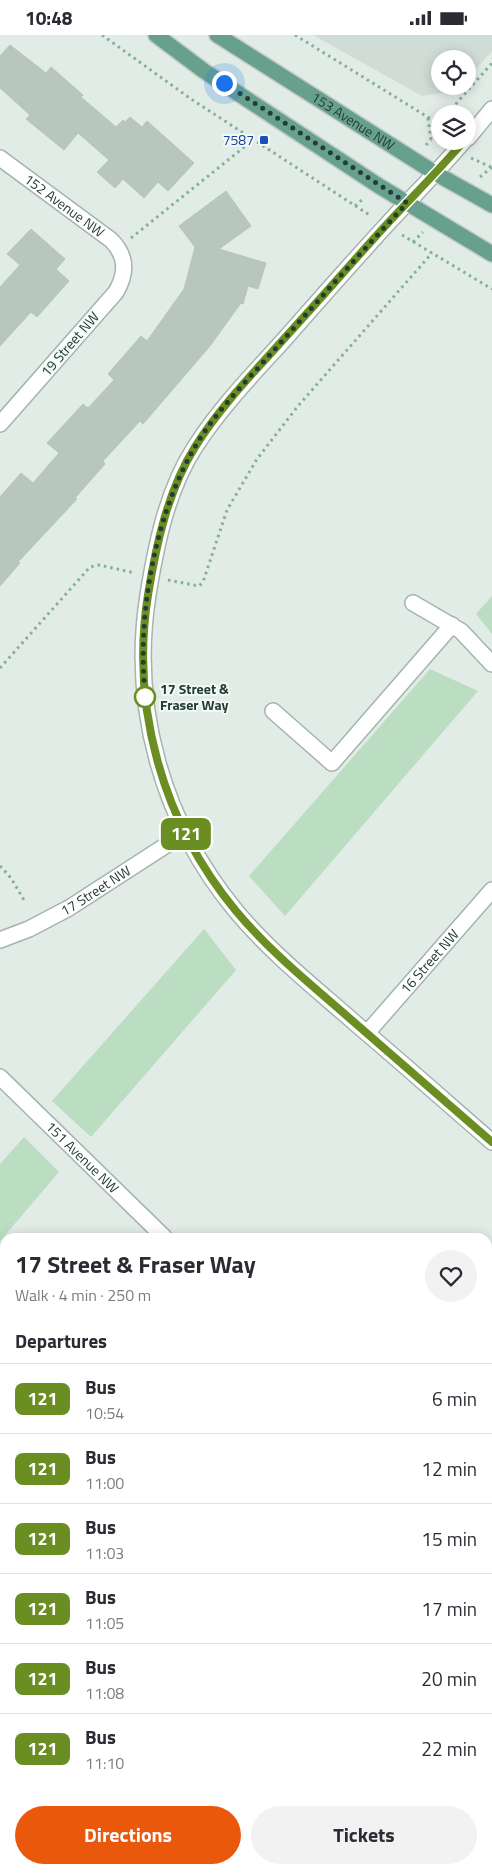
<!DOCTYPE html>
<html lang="en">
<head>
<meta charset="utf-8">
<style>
	body { margin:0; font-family:"Titillium Web",sans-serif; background:#f2f2f3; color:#2b2b33; height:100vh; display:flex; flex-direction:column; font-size:19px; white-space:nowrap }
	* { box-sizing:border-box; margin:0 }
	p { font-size:16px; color:#7c7c81 }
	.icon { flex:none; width:28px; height:28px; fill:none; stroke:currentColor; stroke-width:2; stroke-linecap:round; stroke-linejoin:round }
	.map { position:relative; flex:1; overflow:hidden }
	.details { position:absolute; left:0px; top:1198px; width:492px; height:641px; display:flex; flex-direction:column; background:#fff; border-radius:15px 15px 0 0; box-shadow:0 2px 12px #0003 }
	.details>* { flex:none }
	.badge { padding:0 10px; border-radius:8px; font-size:18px; line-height:32px }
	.buttons { position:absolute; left:431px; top:15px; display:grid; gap:10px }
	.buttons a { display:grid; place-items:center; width:45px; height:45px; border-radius:50%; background:#fff; box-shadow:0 2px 12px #0003; font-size:25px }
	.you { position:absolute; width:25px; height:25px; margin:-12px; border:4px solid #fff; border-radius:50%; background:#1a73e8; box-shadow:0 0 0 8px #1a73e833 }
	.map>.badge { position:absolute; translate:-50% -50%; box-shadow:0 0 0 2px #fff }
	h2 { padding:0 15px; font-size:19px; line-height:45px }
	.round { display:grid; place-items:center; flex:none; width:52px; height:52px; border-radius:26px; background:#f2f2f3 }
	.summary { display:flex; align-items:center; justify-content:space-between; height:85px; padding:0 15px }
	h1 { font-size:24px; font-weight:700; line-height:38px }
	.cta { display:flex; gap:10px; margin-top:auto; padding:10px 15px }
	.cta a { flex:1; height:58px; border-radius:30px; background:#ea580c; color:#fff; font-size:20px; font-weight:700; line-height:58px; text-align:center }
	.cta a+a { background:#f2f2f3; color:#2b2b33 }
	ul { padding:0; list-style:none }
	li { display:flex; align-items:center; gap:15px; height:70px; padding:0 15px; border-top:1px solid #e1e1e2 }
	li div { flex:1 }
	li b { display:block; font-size:19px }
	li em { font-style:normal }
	li .badge { min-width:55px; font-weight:700; text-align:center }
	.status { display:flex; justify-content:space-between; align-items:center; height:35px; padding:0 25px; background:#fff; direction:ltr }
	.status svg { height:14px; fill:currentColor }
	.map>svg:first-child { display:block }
</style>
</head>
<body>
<div class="status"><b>10:48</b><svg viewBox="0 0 49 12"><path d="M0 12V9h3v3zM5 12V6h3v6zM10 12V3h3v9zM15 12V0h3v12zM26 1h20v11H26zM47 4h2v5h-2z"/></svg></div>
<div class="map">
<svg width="492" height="1838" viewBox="0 0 492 1838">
	<rect width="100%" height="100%" fill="#e2ece7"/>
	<!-- built -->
	<polygon fill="#d0dcd6" points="313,0 492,0 492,16 468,43 468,24 440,24 440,51 460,51 455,56 422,61"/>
	<!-- green -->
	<g fill="#bbddc2">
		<polygon points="492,561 492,599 476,579"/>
		<polygon points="430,634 478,656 285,881 249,841"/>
		<polygon points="204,894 236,935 91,1102 52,1066"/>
		<polygon points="24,1102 59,1137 0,1206 0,1129"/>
	</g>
	<!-- building -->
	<g fill="#b7c7c0" stroke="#b5c5bd">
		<polygon points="10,10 46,38 51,32 83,60 81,62 116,92 123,85 125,87 130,82 142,92 147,86 194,128 168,156 158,147 144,163 123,144 115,153 97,137 109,125 78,98 64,115 26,84 30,80 0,53 0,21"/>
		<polygon points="226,156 251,191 219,214 266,228 258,254 248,251 243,269 241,268 210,311 143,389 140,386 103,426 105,429 75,463 77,464 18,527 20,528 0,551 0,462 21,438 33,448 59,418 47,408 83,369 88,373 114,345 108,339 141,301 147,306 184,254 195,212 179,191"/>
		<polygon points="31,194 65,224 56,234 69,246 37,282 31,277 0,311 0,252 20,230 7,219"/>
	</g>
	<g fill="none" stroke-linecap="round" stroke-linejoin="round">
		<!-- minor casing -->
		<g stroke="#a5b4ae" stroke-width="18">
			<g id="minor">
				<polyline points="468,103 492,74"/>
				<path d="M464,106c-23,27 -48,52 -72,78 -37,40 -73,81 -109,122 -31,34 -63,67 -88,106 -28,43 -39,98 -47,148 -18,113 15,228 88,316 35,42 78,76 119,112 46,39 91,79 137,119"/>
				<path id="s1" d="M0,123l111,82c16,16 16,33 5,52l-116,132"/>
				<polyline points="413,568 461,596 492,629"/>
				<polyline points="273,676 332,728 452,590"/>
				<path id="s2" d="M0,905l29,-11 40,-21 116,-75"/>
				<path id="s3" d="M367,998l125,-143"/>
				<path id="s4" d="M0,1042l164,160"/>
				<polyline points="488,1716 492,1710"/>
				<polyline points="53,1838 55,1836"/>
			</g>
		</g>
		<!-- major casing -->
		<g stroke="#c1c9c6" stroke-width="18">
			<g id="major">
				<polyline points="156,0 204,36 379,151 492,219"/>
				<path id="s5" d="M217,0l218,138 57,32"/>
			</g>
		</g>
		<!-- path -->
		<g stroke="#83af9e" stroke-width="3" stroke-dasharray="2.5 4" stroke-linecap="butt">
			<polyline points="102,0 191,64 371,181"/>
			<polyline points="295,0 439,89 440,87"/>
			<polyline points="447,79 492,28"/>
			<polyline points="428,83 431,105"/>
			<polyline points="426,110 431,105"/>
			<polyline points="471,123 491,132"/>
			<polyline points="480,142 492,132"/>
			<polyline points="355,171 364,163"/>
			<polyline points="402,200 492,254"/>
			<polyline points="131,203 253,105"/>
			<polyline points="413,207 423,197"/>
			<polyline points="168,545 199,551 203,547 227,475 257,424 298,371 432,218"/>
			<polyline points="0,633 90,532 99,530 135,538"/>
			<polyline points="0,831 11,843 24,865"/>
			<polyline points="387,1838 389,1834"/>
		</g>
		<!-- minor -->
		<use href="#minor" stroke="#fff" stroke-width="15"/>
		<!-- major -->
		<use href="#major" stroke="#67a18e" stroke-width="15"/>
	</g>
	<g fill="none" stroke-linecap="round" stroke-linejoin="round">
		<!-- line casing -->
		<g stroke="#fff" stroke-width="11">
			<path id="line" d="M464,106c-25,29 -51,55 -77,83 -32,35 -64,72 -96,107 -33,37 -69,73 -96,116 -27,43 -39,98 -47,148 -18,113 15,228 88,316 35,42 78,76 119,112 45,39 91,79 137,119"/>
		</g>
		<!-- line -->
		<use href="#line" stroke="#6b8e23" stroke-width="8"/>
		<!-- walk -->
		<path stroke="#223d34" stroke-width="5" stroke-dasharray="0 9" d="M145,662l1,5c-10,-79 7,-180 46,-250 21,-38 54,-70 83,-103 44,-49 87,-98 132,-146l-183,-120"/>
	</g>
	<!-- markers -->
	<rect fill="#1a4fb4" stroke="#f3f9f5" stroke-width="2" x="259" y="100" width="10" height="10" rx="2.5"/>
	<circle fill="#fff" stroke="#6b8e23" stroke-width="2.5" cx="145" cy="662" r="10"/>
	<g text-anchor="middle" stroke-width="4" stroke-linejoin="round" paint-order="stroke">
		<!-- street labels -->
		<g font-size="14" fill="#223d34" stroke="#f3f9f5">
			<text dy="5" stroke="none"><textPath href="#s5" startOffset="161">153 Avenue NW</textPath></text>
			<text dy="5" stroke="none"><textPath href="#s1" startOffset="80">152 Avenue NW</textPath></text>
			<text transform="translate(70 309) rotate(-49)" y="5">19 Street NW</text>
			<text dy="5" stroke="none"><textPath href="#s2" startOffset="108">17 Street NW</textPath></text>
			<text dy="5" stroke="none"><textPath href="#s3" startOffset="95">16 Street NW</textPath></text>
			<text dy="5" stroke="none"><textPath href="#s4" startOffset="115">151 Avenue NW</textPath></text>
		</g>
		<!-- transit labels -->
		<g font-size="14" fill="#164399" stroke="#f3f9f5" text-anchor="end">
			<text x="254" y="110">7587</text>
		</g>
		<!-- stop labels -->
		<g font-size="14" font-weight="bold" fill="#223d34" stroke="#f3f9f5" text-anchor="start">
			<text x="160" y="659">17 Street &amp;<tspan x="160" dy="16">Fraser Way</tspan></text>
		</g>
	</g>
</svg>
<div class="buttons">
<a><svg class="icon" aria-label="locate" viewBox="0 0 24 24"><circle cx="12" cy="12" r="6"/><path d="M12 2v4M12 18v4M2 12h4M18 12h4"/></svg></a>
<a><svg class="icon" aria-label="layers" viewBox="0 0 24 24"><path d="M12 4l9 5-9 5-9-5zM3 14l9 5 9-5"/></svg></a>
</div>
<div class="you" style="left:224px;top:48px"></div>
<b class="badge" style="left:186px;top:799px;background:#6b8e23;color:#fff">121</b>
<section class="details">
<div class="summary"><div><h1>17 Street &amp; Fraser Way</h1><p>Walk · 4 min · 250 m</p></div><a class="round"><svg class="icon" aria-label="heart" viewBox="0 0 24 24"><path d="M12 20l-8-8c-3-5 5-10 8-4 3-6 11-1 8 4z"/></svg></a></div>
<h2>Departures</h2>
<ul>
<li><span class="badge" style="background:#6b8e23;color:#fff">121</span><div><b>Bus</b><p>10:54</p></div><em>6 min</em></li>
<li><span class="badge" style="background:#6b8e23;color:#fff">121</span><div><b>Bus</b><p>11:00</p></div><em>12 min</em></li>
<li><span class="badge" style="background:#6b8e23;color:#fff">121</span><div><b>Bus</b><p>11:03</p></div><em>15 min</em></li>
<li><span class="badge" style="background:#6b8e23;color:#fff">121</span><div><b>Bus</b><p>11:05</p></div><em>17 min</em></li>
<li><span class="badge" style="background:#6b8e23;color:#fff">121</span><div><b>Bus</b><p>11:08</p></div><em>20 min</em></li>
<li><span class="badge" style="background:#6b8e23;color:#fff">121</span><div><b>Bus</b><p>11:10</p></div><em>22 min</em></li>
</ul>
<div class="cta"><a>Directions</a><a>Tickets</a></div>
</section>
</div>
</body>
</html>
